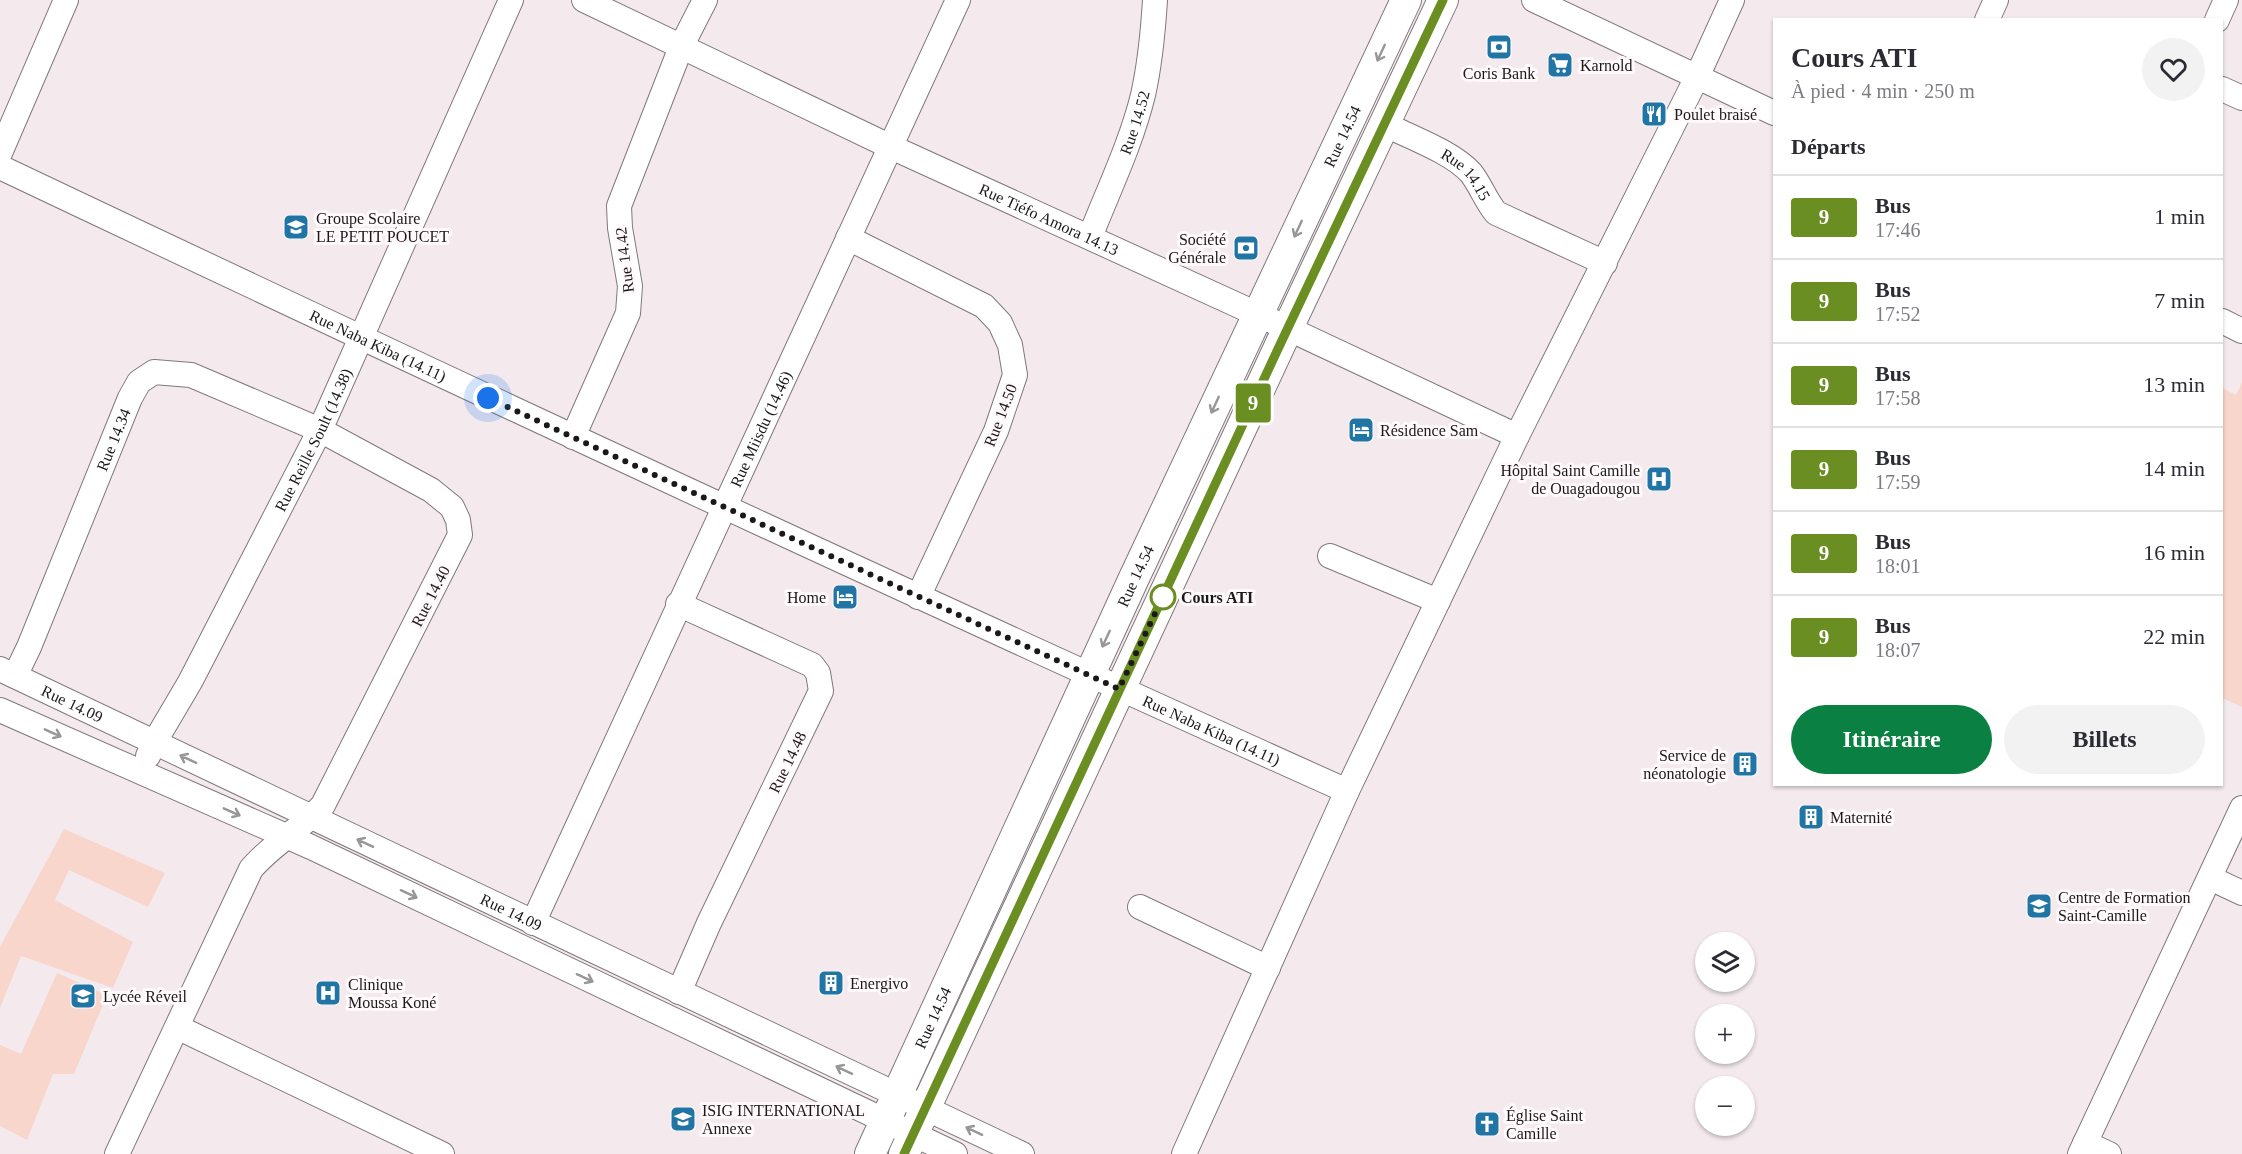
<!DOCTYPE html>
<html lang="fr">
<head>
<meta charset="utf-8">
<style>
	body { margin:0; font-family:"Times New Roman",serif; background:#f2f2f3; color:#2b2b33; height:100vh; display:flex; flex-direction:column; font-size:22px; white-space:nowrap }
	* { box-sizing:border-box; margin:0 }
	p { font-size:20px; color:#7c7c81 }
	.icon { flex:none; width:33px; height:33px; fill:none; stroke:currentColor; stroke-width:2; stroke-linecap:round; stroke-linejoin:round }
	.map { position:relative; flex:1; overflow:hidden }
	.side { position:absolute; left:1773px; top:18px; width:450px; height:768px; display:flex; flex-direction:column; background:#fff; border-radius:0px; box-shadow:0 2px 4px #0004 }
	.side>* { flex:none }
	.badge { padding:0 12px; border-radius:4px; font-size:21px; line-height:39px }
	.controls { position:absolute; left:1695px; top:932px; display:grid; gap:12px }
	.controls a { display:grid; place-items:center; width:60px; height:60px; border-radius:50%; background:#fff; box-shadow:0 2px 4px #0004; font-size:30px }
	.you { position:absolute; width:30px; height:30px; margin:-15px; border:4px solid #fff; border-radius:50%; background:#1a73e8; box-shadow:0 0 0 9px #1a73e833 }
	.map>.badge { position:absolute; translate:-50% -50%; box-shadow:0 0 0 3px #fff }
	h2 { padding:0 18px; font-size:22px; line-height:54px }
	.round { display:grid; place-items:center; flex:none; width:63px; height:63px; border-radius:32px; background:#f2f2f3 }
	.head { display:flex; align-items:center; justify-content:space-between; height:102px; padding:0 18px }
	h1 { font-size:28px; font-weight:700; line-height:45px }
	.primary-button { display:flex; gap:12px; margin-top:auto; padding:12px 18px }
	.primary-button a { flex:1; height:69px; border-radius:36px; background:#0b8043; color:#fff; font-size:24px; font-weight:700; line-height:69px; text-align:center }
	.primary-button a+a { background:#f2f2f3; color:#2b2b33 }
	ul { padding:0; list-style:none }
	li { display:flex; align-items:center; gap:18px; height:84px; padding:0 18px; border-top:2px solid #e1e1e2 }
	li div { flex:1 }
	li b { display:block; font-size:22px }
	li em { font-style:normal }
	li .badge { min-width:66px; font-weight:700; text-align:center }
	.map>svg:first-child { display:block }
</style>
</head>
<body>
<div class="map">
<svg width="2242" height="1154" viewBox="0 0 2242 1154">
	<rect width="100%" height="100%" fill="#f4eaee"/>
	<!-- green -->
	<g fill="#f8d6cb">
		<polygon points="2242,382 2242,707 2222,698 2222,388 2236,395"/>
		<polygon points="64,829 165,873 148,907 69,870 55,900 133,942 113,988 21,956 0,1008 0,947"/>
		<polygon points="57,973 107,995 74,1074 53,1074 27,1140 0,1126 0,1045 21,1054"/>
	</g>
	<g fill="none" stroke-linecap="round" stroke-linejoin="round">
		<!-- minor casing -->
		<g stroke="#81787b" stroke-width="26">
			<g id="minor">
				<path id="s1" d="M584,0l305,146 368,168 260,122"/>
				<polyline points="1534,0 1774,113"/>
				<polyline points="1987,20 1996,0"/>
				<polyline points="2217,20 2226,0"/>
				<polyline points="2222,89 2242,98"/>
				<path id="s2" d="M1384,124c26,13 68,28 87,49 10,13 15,28 25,40l109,50"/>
				<polyline points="0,153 66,0"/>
				<path id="s3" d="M0,167c447,212 895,421 1347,624"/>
				<path id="s4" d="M1090,237c18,-46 41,-93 53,-142 7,-31 10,-63 12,-95"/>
				<polyline points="848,238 984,306 1000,323 1010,345 1015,375 996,431 918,597"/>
				<polyline points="2222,321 2242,331"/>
				<polyline points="573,437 628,313 630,286 620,228 619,206 681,47 705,0"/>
				<polyline points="1330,556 1438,601"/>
				<polyline points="678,604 812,665 818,673 821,691 709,923 679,992"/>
				<path id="s5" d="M0,669l1022,485"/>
				<path id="s6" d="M15,676l14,-29 101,-249 9,-16 15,-10 37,3 129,55 111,60 21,17 6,13 2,15 -137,270c-22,24 -51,39 -72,64l-134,285"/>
				<polyline points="0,710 311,847 955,1154"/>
				<path id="s7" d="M148,756l6,-13 36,-61 130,-252 191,-430"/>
				<polyline points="2210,878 2242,893"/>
				<polyline points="1140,907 1268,968"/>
				<path id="s8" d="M533,923l425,-923"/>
				<polyline points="177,1027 442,1154"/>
				<polyline points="2085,1143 2109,1154"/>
				<polyline points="1184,1154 1347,791 1517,436 1697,77 1732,0"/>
				<polyline points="2080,1154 2242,808"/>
			</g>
		</g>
		<!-- major casing -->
		<g stroke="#81787b" stroke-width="32">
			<g id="major">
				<path id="s9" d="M870,1154l264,-576 272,-578"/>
				<polyline points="904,1154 1287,330 1443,0"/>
			</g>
		</g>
		<!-- minor -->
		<use href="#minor" stroke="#fff" stroke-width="24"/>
		<!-- major -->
		<use href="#major" stroke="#fff" stroke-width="30"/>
	</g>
	<!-- one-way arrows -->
	<defs><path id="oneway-shaft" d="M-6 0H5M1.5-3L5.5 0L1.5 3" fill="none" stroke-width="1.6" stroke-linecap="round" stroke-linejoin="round" transform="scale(1.5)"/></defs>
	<g stroke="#989798">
		<use href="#oneway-shaft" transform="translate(1381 53) rotate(115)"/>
		<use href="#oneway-shaft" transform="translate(1298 229) rotate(115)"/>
		<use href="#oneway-shaft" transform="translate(1215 405) rotate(115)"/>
		<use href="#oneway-shaft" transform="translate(1106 639) rotate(115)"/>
		<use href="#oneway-shaft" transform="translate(53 733) rotate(24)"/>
		<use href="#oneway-shaft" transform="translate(188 759) rotate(-155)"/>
		<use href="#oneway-shaft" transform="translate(232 812) rotate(24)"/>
		<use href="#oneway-shaft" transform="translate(365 843) rotate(-155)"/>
		<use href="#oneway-shaft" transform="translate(409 894) rotate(25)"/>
		<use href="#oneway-shaft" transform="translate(585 978) rotate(25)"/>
		<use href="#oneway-shaft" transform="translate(844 1070) rotate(-155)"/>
		<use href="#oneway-shaft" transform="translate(974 1131) rotate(-155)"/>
	</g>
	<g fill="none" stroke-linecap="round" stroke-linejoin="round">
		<!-- line casing -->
		<g stroke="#fff" stroke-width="14">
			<polyline id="line" points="904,1154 1277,351 1443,0"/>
		</g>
		<!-- line -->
		<use href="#line" stroke="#6b8e23" stroke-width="9"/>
		<!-- walk -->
		<polyline stroke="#1b1819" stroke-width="6" stroke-dasharray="0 10.8" points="488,398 1119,689 1163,597"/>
	</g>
	<!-- icons -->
	<defs>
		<g id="bank-square" transform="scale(1.35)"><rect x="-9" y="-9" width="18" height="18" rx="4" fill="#2075a5" stroke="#fff9fb"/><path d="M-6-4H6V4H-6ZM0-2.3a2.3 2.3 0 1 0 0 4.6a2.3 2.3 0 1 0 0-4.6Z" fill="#fff"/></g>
		<g id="supermarket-square" transform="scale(1.35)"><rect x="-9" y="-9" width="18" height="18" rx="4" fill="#2075a5" stroke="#fff9fb"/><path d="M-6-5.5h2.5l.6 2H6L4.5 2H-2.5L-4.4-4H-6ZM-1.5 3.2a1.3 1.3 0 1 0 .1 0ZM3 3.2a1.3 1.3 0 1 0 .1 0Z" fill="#fff"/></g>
		<g id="restaurant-square" transform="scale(1.35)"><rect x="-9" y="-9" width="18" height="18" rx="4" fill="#2075a5" stroke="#fff9fb"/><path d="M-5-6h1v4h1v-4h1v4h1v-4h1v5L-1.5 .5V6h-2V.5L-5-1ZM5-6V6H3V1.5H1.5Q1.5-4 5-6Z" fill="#fff"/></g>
		<g id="school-square" transform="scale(1.35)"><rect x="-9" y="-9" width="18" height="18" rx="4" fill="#2075a5" stroke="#fff9fb"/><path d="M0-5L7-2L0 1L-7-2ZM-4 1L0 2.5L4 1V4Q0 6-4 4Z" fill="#fff"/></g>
		<g id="hotel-square" transform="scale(1.35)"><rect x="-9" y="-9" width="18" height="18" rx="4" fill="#2075a5" stroke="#fff9fb"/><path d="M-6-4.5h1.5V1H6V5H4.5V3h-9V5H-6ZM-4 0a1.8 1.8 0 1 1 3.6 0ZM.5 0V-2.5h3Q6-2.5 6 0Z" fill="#fff"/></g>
		<g id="hospital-square" transform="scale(1.35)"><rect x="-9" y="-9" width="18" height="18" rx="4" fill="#2075a5" stroke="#fff9fb"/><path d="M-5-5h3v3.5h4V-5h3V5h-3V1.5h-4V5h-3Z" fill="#fff"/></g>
		<g id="building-square" transform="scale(1.35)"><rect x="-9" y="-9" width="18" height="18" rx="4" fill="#2075a5" stroke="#fff9fb"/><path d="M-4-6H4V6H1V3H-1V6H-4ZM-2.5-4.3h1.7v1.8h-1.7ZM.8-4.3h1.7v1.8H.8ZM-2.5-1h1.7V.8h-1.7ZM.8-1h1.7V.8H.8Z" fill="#fff"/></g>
		<g id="university-square" transform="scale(1.35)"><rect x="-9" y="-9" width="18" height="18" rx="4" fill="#2075a5" stroke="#fff9fb"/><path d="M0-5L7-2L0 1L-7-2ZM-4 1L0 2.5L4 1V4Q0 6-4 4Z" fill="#fff"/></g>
		<g id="church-square" transform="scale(1.35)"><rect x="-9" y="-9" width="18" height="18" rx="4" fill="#2075a5" stroke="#fff9fb"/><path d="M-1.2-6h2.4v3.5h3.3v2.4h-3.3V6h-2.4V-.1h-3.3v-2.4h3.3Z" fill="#fff"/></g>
	</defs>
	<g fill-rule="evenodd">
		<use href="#bank-square" x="1499" y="47"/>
		<use href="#supermarket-square" x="1560" y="65"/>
		<use href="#restaurant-square" x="1654" y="114"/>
		<use href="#school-square" x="296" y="227"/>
		<use href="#bank-square" x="1246" y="248"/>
		<use href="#hotel-square" x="1361" y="430"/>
		<use href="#hospital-square" x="1659" y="479"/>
		<use href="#hotel-square" x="845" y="597"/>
		<use href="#building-square" x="1745" y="764"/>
		<use href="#building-square" x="1811" y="817"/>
		<use href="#school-square" x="2039" y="906"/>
		<use href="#building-square" x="831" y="983"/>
		<use href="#hospital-square" x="328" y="993"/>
		<use href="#school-square" x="83" y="996"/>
		<use href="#university-square" x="683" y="1119"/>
		<use href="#church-square" x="1487" y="1124"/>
	</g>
	<!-- markers -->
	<circle fill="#fff" stroke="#6b8e23" stroke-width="3" cx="1163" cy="597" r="12"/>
	<g text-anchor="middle" stroke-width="6" stroke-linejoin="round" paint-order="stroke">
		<!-- poi labels -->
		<g font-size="16" fill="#1b1819" stroke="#fff9fb" text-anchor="start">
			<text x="1580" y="71">Karnold</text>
			<text x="1499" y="79" text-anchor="middle">Coris Bank</text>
			<text x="1674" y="120">Poulet braisé</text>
			<text x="316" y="224">Groupe Scolaire<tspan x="316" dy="18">LE PETIT POUCET</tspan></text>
			<text x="1226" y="245" text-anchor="end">Société<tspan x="1226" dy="18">Générale</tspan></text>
			<text x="1380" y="436">Résidence Sam</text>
			<text x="1640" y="476" text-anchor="end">Hôpital Saint Camille<tspan x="1640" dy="18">de Ouagadougou</tspan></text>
			<text x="826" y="603" text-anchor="end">Home</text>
			<text x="1726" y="761" text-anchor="end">Service de<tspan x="1726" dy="18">néonatologie</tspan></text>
			<text x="1830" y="823">Maternité</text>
			<text x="2058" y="903">Centre de Formation<tspan x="2058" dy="18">Saint-Camille</tspan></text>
			<text x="850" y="989">Energivo</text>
			<text x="348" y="990">Clinique<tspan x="348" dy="18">Moussa Koné</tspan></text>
			<text x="103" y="1002">Lycée Réveil</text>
			<text x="702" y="1116">ISIG INTERNATIONAL<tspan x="702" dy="18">Annexe</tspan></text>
			<text x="1506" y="1121">Église Saint<tspan x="1506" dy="18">Camille</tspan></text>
		</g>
		<!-- street labels -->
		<g font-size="16" fill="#1b1819" stroke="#fff9fb">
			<text dy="6" stroke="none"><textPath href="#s4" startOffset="123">Rue 14.52</textPath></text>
			<text dy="6" stroke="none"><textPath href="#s9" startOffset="1122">Rue 14.54</textPath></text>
			<text dy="6" stroke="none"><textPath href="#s2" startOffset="98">Rue 14.15</textPath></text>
			<text dy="6" stroke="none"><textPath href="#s1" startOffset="514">Rue Tiéfo Amora 14.13</textPath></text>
			<text transform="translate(624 260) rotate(-97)" y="6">Rue 14.42</text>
			<text dy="6" stroke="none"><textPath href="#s3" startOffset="418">Rue Naba Kiba (14.11)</textPath></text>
			<text transform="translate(1000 415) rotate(-69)" y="6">Rue 14.50</text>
			<text dy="6" stroke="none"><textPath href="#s8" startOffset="544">Rue Miisdu (14.46)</textPath></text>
			<text dy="6" stroke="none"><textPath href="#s6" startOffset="256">Rue 14.34</textPath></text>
			<text dy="6" stroke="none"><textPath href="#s7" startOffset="357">Rue Reille Soult (14.38)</textPath></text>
			<text dy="6" stroke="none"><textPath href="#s9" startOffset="636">Rue 14.54</textPath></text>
			<text transform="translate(430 596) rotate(-63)" y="6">Rue 14.40</text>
			<text dy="6" stroke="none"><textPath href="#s5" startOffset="80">Rue 14.09</textPath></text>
			<text dy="6" stroke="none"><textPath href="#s3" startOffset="1336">Rue Naba Kiba (14.11)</textPath></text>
			<text transform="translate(787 762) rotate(-64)" y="6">Rue 14.48</text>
			<text dy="6" stroke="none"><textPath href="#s5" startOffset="566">Rue 14.09</textPath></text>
			<text dy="6" stroke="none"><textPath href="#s9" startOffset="150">Rue 14.54</textPath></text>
		</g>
		<!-- stop labels -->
		<g font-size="16" font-weight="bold" fill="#1b1819" stroke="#fff9fb" text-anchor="start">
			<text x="1181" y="603">Cours ATI</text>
		</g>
	</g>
</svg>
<div class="controls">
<a><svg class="icon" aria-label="layers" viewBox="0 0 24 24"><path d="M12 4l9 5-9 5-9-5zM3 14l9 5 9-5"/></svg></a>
<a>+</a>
<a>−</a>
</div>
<div class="you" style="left:488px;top:398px"></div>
<b class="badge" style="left:1253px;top:403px;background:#6b8e23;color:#fff">9</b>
<section class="side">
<div class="head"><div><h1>Cours ATI</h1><p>À pied · 4 min · 250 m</p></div><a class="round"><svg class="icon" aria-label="heart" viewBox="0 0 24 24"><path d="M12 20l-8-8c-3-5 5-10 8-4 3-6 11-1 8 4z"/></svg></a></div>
<h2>Départs</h2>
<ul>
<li><span class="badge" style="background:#6b8e23;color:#fff">9</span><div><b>Bus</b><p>17:46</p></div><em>1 min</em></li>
<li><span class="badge" style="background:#6b8e23;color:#fff">9</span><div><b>Bus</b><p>17:52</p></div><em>7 min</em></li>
<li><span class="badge" style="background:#6b8e23;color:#fff">9</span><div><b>Bus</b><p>17:58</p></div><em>13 min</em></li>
<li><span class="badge" style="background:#6b8e23;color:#fff">9</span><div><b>Bus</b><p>17:59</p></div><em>14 min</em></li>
<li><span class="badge" style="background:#6b8e23;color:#fff">9</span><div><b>Bus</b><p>18:01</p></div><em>16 min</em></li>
<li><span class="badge" style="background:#6b8e23;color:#fff">9</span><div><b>Bus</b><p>18:07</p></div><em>22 min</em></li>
</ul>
<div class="primary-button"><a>Itinéraire</a><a>Billets</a></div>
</section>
</div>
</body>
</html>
